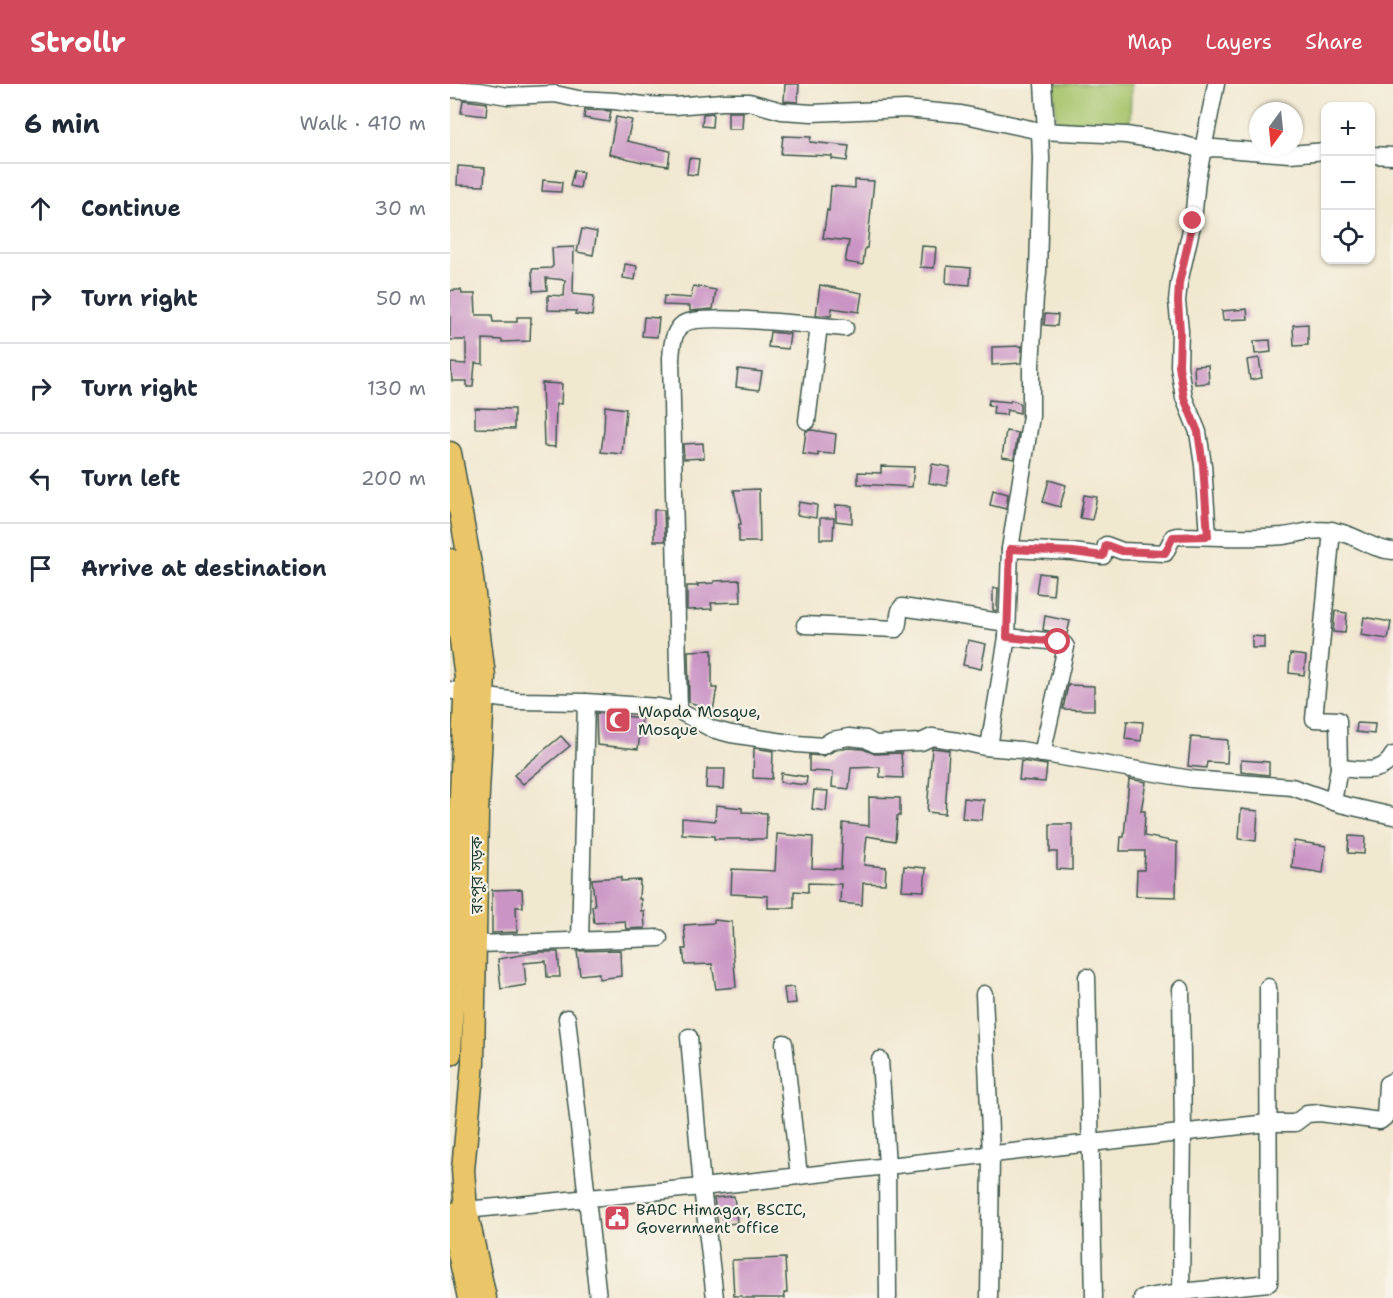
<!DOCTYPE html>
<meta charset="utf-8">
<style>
body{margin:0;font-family:"Shantell Sans","Noto Sans Bengali",sans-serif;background:#f2f2f3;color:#1f2937}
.controls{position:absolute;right:18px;top:18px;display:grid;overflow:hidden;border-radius:12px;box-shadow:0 2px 4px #0004}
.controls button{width:54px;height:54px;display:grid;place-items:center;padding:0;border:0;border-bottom:2px solid #e0e1e3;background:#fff;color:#1f2937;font:30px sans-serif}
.compass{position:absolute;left:799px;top:18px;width:54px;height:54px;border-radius:50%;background:#fff;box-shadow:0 2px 4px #0004;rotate:195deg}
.stop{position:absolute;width:18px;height:18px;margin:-14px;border:4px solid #d1495b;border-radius:50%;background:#fff}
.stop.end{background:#d1495b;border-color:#fff;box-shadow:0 2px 6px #0008}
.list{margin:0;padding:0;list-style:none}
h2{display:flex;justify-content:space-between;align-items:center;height:78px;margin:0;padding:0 24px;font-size:26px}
h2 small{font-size:20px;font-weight:400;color:#747a83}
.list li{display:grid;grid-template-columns:39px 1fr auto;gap:18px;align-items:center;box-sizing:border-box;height:90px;padding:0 24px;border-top:2px solid #e0e1e3}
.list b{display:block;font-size:22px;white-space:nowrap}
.list em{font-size:20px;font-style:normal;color:#747a83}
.icon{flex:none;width:33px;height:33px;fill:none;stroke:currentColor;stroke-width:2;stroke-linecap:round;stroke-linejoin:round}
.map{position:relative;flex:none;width:943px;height:1214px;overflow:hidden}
header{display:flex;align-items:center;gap:36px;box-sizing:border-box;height:84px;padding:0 30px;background:#d1495b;color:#fff}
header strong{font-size:28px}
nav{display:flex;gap:33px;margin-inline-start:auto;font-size:21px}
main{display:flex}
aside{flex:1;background:#fff}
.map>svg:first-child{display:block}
.green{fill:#a7c56d;stroke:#638150;stroke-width:1.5}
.building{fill:#ca95c5}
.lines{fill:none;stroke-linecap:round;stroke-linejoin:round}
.minor-casing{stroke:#3e574b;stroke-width:19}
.highway-casing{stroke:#3e574b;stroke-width:25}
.minor{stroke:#fff;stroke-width:16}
.highway{stroke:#eac669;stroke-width:22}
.route{stroke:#d1495b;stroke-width:8}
.labels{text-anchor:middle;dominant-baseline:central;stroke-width:4.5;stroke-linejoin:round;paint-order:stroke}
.poi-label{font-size:16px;fill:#1f3d34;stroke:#f7f3e8;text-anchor:start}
.street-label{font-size:16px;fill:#1f3d34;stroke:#f7f3e8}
</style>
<header>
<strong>Strollr</strong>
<nav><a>Map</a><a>Layers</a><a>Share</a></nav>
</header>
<main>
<aside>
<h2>6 min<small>Walk · 410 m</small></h2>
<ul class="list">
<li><svg class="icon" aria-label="ahead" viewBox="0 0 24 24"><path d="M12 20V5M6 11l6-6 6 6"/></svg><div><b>Continue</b></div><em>30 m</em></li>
<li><svg class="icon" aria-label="right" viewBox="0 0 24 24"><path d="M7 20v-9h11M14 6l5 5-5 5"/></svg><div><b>Turn right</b></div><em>50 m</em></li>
<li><svg class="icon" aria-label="right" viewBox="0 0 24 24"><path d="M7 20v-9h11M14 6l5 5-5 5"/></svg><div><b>Turn right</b></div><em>130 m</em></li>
<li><svg class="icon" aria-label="left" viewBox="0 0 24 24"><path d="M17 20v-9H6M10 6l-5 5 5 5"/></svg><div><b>Turn left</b></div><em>200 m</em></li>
<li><svg class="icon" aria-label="arrive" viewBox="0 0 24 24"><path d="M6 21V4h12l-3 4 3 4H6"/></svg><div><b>Arrive at destination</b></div></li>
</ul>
</aside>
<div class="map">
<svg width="943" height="1214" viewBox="0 0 943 1214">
<rect width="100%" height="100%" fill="#f7f3e8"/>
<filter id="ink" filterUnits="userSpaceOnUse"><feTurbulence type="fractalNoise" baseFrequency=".0167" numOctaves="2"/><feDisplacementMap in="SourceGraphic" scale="12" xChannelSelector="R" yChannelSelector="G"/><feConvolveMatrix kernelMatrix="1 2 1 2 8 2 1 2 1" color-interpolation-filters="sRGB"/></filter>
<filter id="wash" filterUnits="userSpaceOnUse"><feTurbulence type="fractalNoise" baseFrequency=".008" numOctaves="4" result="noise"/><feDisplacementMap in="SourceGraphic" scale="24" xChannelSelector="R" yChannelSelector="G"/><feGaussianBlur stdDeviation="1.35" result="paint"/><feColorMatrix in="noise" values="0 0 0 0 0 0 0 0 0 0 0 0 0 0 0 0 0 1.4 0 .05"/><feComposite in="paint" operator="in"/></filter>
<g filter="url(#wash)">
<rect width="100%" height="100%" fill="#f1e8d0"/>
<!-- green -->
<path class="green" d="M604 0H681L680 39H606Z"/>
<g id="blocks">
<!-- building -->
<g class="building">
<path d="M335 0H349L348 18 334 17Z"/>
<path d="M13 16 37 19 36 32 11 29Z"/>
<path d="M135 26 161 27 159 38 134 34Z"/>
<path d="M278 28H293L292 45H278Z"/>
<path d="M263 29 262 43 252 42 253 30Z"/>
<path d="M166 33 182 36 177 57 220 67 218 82 192 78 159 70Z"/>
<path d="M333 52 361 53 360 58 399 62 397 77 382 75V72L331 70Z"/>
<path d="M239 74 249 75 247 91 237 90Z"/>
<path d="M8 82 35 84 34 102 7 101Z"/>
<path d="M124 86 133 88 130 104 120 102Z"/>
<path d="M93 96 112 98 111 108 92 107Z"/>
<path d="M405 96 424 97 417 164H415L413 181 395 178 399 157 373 154 377 126 379 127 381 102 405 104Z"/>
<path d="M132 145 147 148 143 171 127 168Z"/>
<path d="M472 162 486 163 484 184 470 183Z"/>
<path d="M124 163 123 210 144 212 142 232 125 230 126 227 98 226V211L114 212 115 196 96 194 97 206 83 207 82 185 101 184 103 182 102 164Z"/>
<path d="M175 180 187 182 185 196 173 194Z"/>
<path d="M497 182 521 184 520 201 496 199Z"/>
<path d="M370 201 412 209 409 228 382 224 381 232 366 231Z"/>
<path d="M243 202 266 206 263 225 240 227V222L213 221 214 212 241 214Z"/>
<path d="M3 206H11L12 210H25L26 231H42L43 238H67V233H81L80 257 52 258V256L33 255V280L25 279 23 303H17V297H2L1 279 16 280V256H0V207Z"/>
<path d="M797 225 798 235 773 236 772 227Z"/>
<path d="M595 230 608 231 607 242 594 241Z"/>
<path d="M194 233 209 234 207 253 192 252Z"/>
<path d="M858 240V261L844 262 843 241Z"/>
<path d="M320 248 340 250 338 265 318 263Z"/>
<path d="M820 256 821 268 805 270 804 257Z"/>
<path d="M572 262 571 279 542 281V263Z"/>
<path d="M809 274 812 294 800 296 797 276Z"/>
<path d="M758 281 759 299 745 300 744 282Z"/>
<path d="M288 285 312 288 309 306 286 303Z"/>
<path d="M92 299 112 300 111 320H106L105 363 94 362Z"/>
<path d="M539 316 560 318 561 316 570 319V329L557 326 556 331 543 330 544 322 538 321Z"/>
<path d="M155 322 176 325 172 370 151 368 154 346Z"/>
<path d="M25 324 64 325V345L25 344Z"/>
<path d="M362 346 386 350 384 370 368 369V372L353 370 356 347Z"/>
<path d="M556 347 568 349 564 375 552 373Z"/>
<path d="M253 359 254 374 234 375 233 360Z"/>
<path d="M482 380 500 383 497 402 479 399Z"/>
<path d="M431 382 464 383 462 403 408 400V388L431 389Z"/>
<path d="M599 396 616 401 610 423 593 418Z"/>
<path d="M309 405 310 458H289V440H291L284 406Z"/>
<path d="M543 406 558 410 556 425 540 421Z"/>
<path d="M634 411 647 413 642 436 630 434Z"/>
<path d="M349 418 367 421 366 434 347 431Z"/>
<path d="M386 421 402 422V439L386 437Z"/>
<path d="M204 426H214L215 457H204Z"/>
<path d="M370 434H384L383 455H370Z"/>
<path d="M589 489 605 491 603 511 586 509Z"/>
<path d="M290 496 291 518 261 519 262 525 237 526V502H248L247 500 264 499V497Z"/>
<path d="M543 504H548L547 527 543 526Z"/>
<path d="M885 527 897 529 895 549 883 548Z"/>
<path d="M595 532 620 537 617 550 593 546Z"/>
<path d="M914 533 941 538 938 555 911 551Z"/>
<path d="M802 552 814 553V564H802Z"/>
<path d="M518 556 536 560 531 585 513 581Z"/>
<path d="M262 566V604H267L262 633 253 628 254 623 239 618 238 567Z"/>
<path d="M840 570 856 572 854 591 839 589Z"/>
<path d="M618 601 644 602V626L613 625Z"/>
<path d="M146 629 192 634 188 665 147 661Z"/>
<path d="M677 637 693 638 691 657 675 655Z"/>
<path d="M907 639 925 640 924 650 906 648Z"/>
<path d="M111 652 120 662 73 700 64 691Z"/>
<path d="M741 653 778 656 777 679 757 678 756 684 738 682Z"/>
<path d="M304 664 323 667 322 695 303 694Z"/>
<path d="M399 664 413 665 425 670 451 669 453 694 430 693V683L401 684 399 705 382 703 383 688 359 687V671L373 672 386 666Z"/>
<path d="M482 664 499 666 495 730 477 728Z"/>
<path d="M791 676 819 678V691L791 688Z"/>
<path d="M571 677 597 681 595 698 569 696Z"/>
<path d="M257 685H275L274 705 256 704Z"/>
<path d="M331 689 357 693 356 701 330 698Z"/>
<path d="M679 695 696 698 691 727H695L694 752 727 758 726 813 686 812 687 786H694L695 767H670L671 753H674Z"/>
<path d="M364 706 378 707 376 727 362 725Z"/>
<path d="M419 713 450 714V732H447L445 757 417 752 414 781 436 783 435 800 413 799 412 821 390 819 391 800 358 799V808L344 807V824H318V812L281 810 282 785 325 787 327 750 363 753 362 784 391 785 393 739 419 742Z"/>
<path d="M514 714 534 716 532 736 512 734Z"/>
<path d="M266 721 292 724V728L317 729 316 755H264V752L232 750V734L265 737Z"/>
<path d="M791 725 808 727 806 757 789 755Z"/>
<path d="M600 740H622V786L607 785V768H600Z"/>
<path d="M899 752 915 753 914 770 898 769Z"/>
<path d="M844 757 876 762 873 789 842 784Z"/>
<path d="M454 782 476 784 474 807 452 806Z"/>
<path d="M171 793V797L190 796 189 815H191V827H194L195 844 176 845 175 837 144 839 142 822H145L142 795Z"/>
<path d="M72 805 73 823H66L67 848 42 849V806Z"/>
<path d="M264 836 282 838 283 866 286 903 266 905 262 880 235 881 233 865H236L234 841 264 839Z"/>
<path d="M170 866 171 892 149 895V889L130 891 127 867Z"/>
<path d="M108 868 110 893H97L96 877 74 879 76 901 51 905 48 875 89 868Z"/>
<path d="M344 903 346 919 336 920 334 904Z"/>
<path d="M284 1112 287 1139 268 1141 264 1114Z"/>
<path d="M335 1174 337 1209H334L335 1214H293L292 1212H284L282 1176Z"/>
</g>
</g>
</g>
<g filter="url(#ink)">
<use href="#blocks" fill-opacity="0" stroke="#3e574b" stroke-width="1.5"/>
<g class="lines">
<!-- minor casing -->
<g class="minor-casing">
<g id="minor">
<path d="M593 0 596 46"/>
<path d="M0 5 29 7 57 12 105 10 128 15 165 17 193 21 225 22 272 18H299L332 27 362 29 455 25 511 30 590 47 676 51 731 60 753 66 764 64 840 70 876 67"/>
<path d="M920 71 943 72"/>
<path d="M357 337 369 242"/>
<path d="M882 446 864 635 888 636 889 684 883 718"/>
<path d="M758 452 753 381 748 348 734 314 729 282 730 247 727 217 729 199 743 137 747 95 766 0"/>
<path d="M560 465 581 332V282L585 213 588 188 591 75 590 47"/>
<path d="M355 541 446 545C450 539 447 528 452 523L557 539"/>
<path d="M557 553 608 558 614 560 616 563 592 670"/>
<path d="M0 606 15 610 68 617 136 618 209 623 229 627 262 645 281 650 347 660 373 662 382 656 399 653 416 655 425 660 471 658 482 653 508 657 535 663 571 666 741 695 842 703 890 720 943 732"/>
<path d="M229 627 221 274C222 262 223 247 233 240 251 228 368 242 395 244"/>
<path d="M539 663 557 553 560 465 623 468 653 472 656 461 672 467 715 469 723 453 727 452C762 452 798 455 833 452 851 450 863 444 883 447 905 449 921 466 943 467"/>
<path d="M889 684C910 685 932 692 943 671"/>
<path d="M130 857 136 618"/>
<path d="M26 860 209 854"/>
<path d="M637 893 644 1214"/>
<path d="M731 905 733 1048 731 1208"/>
<path d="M534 910 541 1071 539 1214"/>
<path d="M117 934 148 1214"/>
<path d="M239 953 252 1103 265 1214"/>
<path d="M334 959 349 1092"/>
<path d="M430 976 437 1081 438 1214"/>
<path d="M16 1126 252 1103 818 1039H845L857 1030 870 1029 930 1037 935 1033 937 1000 943 997"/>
<path d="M692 1214 731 1208 819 1199 818 903"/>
</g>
</g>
<!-- highway casing -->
<g class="highway-casing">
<g id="highway">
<path d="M0 369 21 486 34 592 27 728 23 979 13 1086 16 1126 35 1214"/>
<path d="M0 476 16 593 0 970"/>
<path d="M0 1129 19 1214"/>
</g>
</g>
<!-- minor -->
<use href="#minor" class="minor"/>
<!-- highway -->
<use href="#highway" class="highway"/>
</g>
</g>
<g class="lines" filter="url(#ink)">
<!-- route -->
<path class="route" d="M608 558 557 553 560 465 623 468 653 472 656 461 672 467 715 469 723 453 758 452 753 381 748 348 734 314 729 282 730 247 728 218 729 199 743 137"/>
</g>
<!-- icons -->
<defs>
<g id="mosque-square" transform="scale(1.35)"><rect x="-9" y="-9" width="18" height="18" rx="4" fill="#d1495b" stroke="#f7f3e8"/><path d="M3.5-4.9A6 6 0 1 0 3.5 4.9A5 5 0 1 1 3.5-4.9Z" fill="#fff"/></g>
<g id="civic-square" transform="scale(1.35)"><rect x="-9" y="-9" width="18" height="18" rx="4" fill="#d1495b" stroke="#f7f3e8"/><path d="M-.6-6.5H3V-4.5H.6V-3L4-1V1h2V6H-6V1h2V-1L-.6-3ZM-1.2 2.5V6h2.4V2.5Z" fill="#fff"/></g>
</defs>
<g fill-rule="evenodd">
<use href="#mosque-square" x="168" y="636"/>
<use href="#civic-square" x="167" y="1134"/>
</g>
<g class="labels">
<!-- poi labels -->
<g class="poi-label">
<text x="188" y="627">Wapda Mosque,<tspan x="188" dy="18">Mosque</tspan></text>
<text x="186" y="1125">BADC Himagar, BSCIC,<tspan x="186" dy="18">Government office</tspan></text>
</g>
<!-- street labels -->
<g class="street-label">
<text transform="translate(26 791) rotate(-90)">রংপুর সড়ক</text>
</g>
</g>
</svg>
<div class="controls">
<button>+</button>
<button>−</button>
<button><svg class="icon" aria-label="locate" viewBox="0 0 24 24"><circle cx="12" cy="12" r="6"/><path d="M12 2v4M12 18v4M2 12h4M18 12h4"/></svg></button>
</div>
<svg class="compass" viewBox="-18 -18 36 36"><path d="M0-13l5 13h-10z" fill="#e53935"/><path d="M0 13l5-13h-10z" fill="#747a83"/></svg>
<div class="stop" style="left:608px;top:558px"></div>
<div class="stop end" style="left:743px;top:137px"></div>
</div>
</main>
